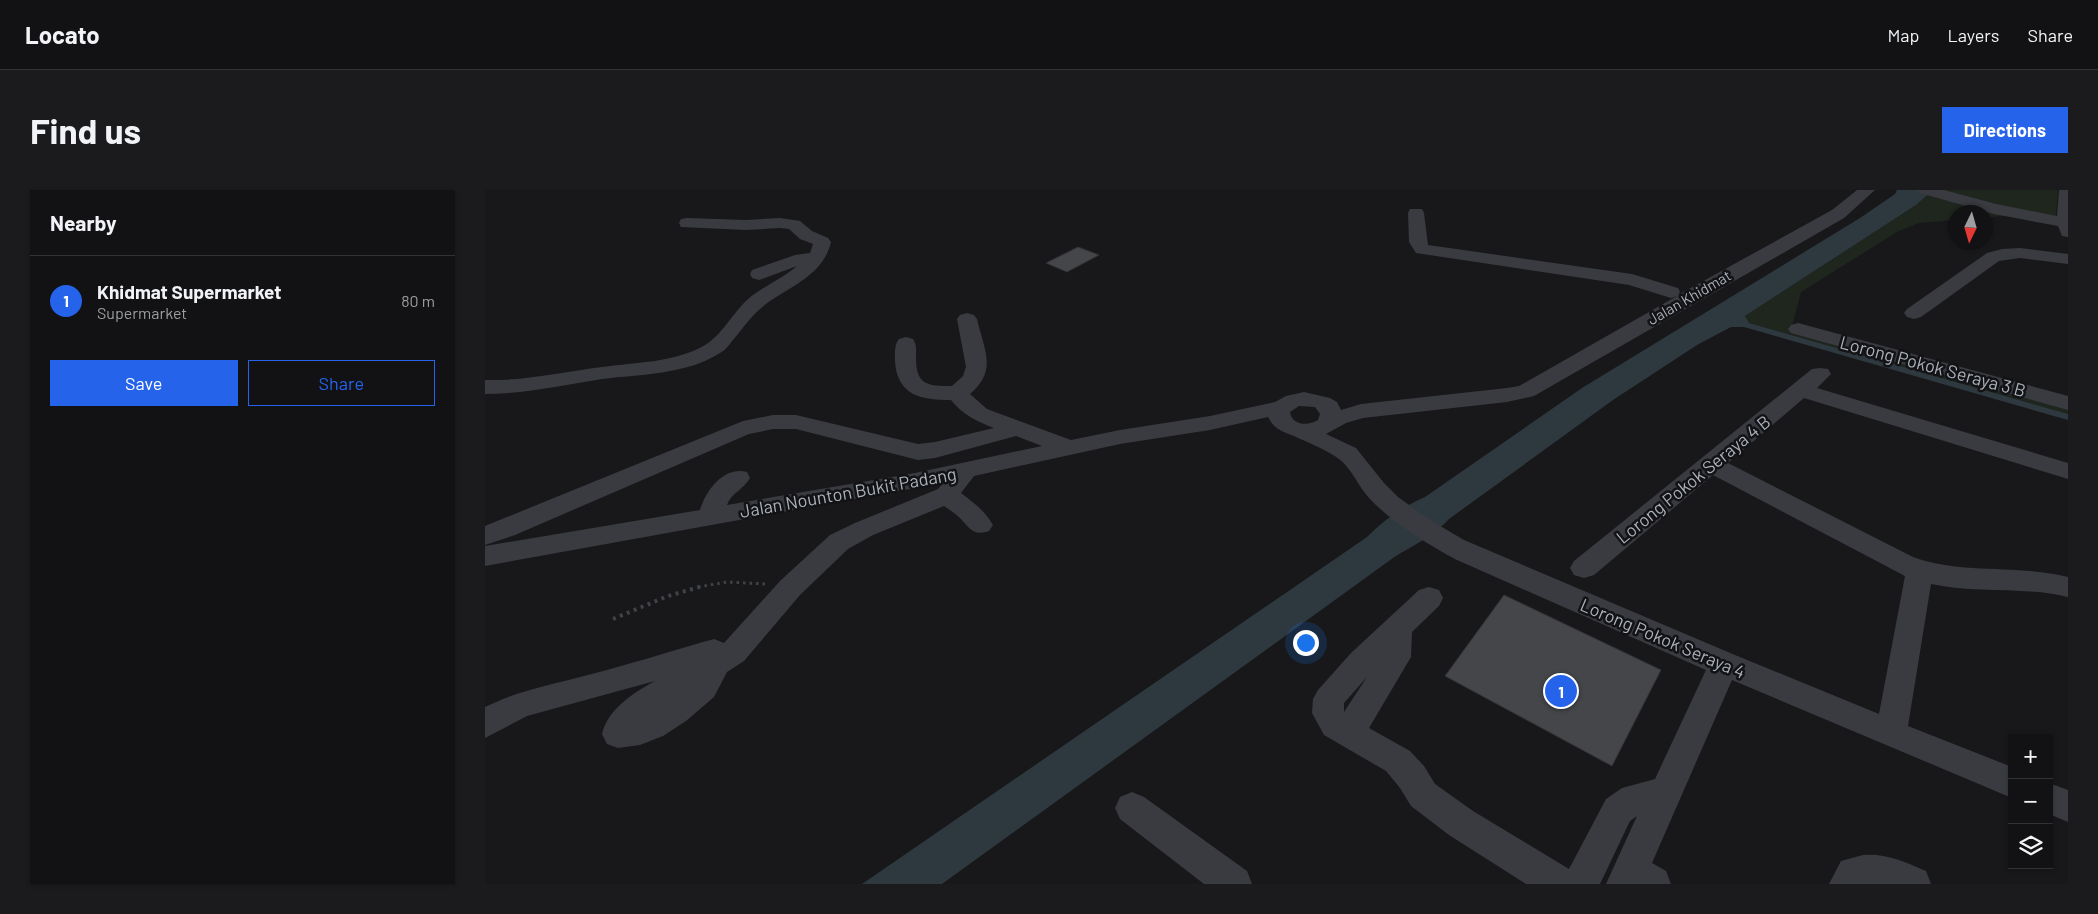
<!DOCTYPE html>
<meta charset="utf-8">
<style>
body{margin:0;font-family:Barlow,sans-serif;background:#1b1b1d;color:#f1f3f6}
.controls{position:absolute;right:15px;bottom:15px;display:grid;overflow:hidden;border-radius:0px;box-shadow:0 1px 4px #0004}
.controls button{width:45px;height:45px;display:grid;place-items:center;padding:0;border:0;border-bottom:1px solid #313234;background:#121214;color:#f1f3f6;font:25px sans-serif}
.compass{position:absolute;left:1463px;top:15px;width:45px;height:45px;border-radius:50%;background:#121214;box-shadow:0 1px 4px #0004;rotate:185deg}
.you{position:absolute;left:820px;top:452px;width:18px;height:18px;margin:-12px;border:4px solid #fff;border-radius:50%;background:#1a73e8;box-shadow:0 0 0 8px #1a73e833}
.badge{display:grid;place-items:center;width:32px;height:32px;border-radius:50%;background:#2563eb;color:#fff;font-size:16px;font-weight:700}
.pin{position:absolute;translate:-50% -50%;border:2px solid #fff;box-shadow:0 1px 5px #0006}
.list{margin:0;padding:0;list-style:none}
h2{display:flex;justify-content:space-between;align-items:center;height:65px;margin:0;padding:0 20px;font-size:21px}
h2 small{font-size:16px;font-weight:400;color:#9c9ea0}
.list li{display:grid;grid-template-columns:32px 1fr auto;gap:15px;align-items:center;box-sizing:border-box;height:90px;padding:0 20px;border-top:1px solid #313234}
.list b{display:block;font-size:19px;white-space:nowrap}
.list p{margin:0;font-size:16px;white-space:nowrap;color:#9c9ea0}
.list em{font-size:16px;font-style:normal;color:#9c9ea0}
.actions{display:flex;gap:10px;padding:15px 20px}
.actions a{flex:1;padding:11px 0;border:1px solid #2563eb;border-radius:0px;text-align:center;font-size:18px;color:#2563eb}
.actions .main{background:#2563eb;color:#fff}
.icon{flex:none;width:28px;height:28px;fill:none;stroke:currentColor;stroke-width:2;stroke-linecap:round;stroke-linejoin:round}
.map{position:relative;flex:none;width:1583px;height:694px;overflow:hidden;border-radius:0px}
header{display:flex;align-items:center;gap:30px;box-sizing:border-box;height:70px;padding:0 25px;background:#121214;border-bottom:1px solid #313234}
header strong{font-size:24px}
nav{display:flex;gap:28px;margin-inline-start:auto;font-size:18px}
.intro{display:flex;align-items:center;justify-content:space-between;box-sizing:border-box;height:120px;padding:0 30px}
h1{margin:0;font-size:35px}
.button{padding:12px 22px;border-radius:0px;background:#2563eb;color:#fff;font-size:18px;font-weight:700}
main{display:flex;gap:30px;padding:0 30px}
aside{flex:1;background:#121214;border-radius:0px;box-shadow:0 1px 4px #0004}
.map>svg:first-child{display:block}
.green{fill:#1e261e}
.water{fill:#2e393f}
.building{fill:#44464a;stroke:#323336}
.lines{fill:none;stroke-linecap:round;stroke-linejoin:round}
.path-far1{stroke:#3f4247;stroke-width:3;stroke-dasharray:2.5 4;stroke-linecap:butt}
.path{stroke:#3f4247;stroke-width:4;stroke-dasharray:3 4.5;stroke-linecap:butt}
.minor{fill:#393b40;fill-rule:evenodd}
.labels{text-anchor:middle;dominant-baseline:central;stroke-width:5;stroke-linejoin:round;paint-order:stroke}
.far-street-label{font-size:15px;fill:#aab1ba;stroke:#131316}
.street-label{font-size:18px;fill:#aab1ba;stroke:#131316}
</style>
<header>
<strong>Locato</strong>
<nav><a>Map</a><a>Layers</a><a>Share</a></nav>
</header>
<div class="intro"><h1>Find us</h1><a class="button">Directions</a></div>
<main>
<aside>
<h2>Nearby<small></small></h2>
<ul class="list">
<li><span class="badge">1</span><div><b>Khidmat Supermarket</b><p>Supermarket</p></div><em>80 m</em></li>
</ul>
<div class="actions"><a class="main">Save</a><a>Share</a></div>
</aside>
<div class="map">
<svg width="1583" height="694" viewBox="0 0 1583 694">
<rect width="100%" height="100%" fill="#18181a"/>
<!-- green -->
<g class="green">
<path d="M1453 0H1573L1571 26H1556Z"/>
<path d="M1443 4 1520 25 1501 28 1500 22H1470V30L1434 33 1412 42 1316 102 1306 140 1583 217V224L1264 133 1260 126 1431 15Z"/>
</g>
<!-- water -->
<path class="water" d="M1412 0H1448L1431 15 1260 126 1264 133 1583 224V230L1259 137H1246L1212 155 1128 210 964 329C948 347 928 355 908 368L457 694H377L882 347C900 329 917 317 940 307L1097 198 1375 28 1410 4Z"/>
<!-- building -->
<g class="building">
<path d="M593 57 614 65 582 82 561 73Z"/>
<path d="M1019 405 1176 480 1127 576 960 486Z"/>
</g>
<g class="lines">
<!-- path-far1 -->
<path class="path-far1" d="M213 397 242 392 282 394"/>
<!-- path -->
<path class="path" d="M128 429 183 406 218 396"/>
<!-- minor -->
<g class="minor">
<path d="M1372 0H1390L1359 28 1049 206 1022 212 878 228 861 233 841 244 871 258 899 293 913 307 945 330 979 350 1250 465 1394 524 1420 386 1228 285 1109 385 1099 388 1089 385 1085 378 1089 371 1327 179 1335 178 1343 179 1346 184 1332 198 1583 273V289L1319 208 1243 273 1428 367C1477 385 1532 374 1583 387V407C1538 396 1491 404 1446 394L1423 536 1527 577V608L1247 490 1167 673 1181 681 1186 694H1121L1152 626 1145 631 1115 694H1041L964 645 926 616 915 598 901 581 839 545 827 523 828 509 833 500 866 463 934 400 944 397 954 400 958 408 954 416 927 442 926 467 884 538 925 561 939 576 950 594 988 621 1084 679 1121 609 1137 598 1170 589 1221 480 972 370C940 353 909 334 884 308 873 296 867 279 854 269 844 261 822 252 809 246 797 241 790 240 783 227L725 240 635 254 489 286 476 303C489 313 500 321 508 335L504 341C489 346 486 340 476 329 471 324 465 320 459 316L388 345 363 359 315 405 259 471 242 482 229 507 201 531 178 546 155 555 133 558 122 554 117 544C123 519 148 503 170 491L42 526 0 548V517C32 501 65 495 99 486 143 475 186 461 229 449L239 453 295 391 345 345 370 333 453 299 458 293 0 376V356L215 320C221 300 239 276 262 282L265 288C259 299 246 303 242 315L430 283 557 256 531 246 450 268 433 270 311 239H288L264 244 30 345 0 355V336L258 231 288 225H311L433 254 450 252 509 238C491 231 478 225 466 210 437 210 412 206 410 171 410 164 409 155 414 149L421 147 428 149C432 155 431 160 431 168 431 195 442 196 467 196L478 186 481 177 472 129 475 125 482 123 489 125 492 129C499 160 513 180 485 204L502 219 586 250 635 240 725 226 790 212 801 206 819 202 845 208 852 212 856 220 876 214 1022 198 1034 196 1192 106 1186 108 1144 95 931 63 924 52 923 23 925 19H937L939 23 943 55 1147 84 1193 98 1195 102 1193 105 1347 20ZM814 216 830 217 835 224 833 230C824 236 807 236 805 222ZM882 487 859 522V513Z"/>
<path d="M1433 0H1459L1511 14 1572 26 1574 0H1583V47L1577 46 1573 36 1509 24 1435 3Z"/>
<path d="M202 28 261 30 295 28 309 30 315 31 327 41 343 48 346 52C339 83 309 95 285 111 272 120 262 132 253 144 247 150 243 159 235 163 200 185 156 184 117 189 78 195 40 204 0 204V190C40 191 78 182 117 177 152 172 189 173 220 155 236 146 248 123 262 110 277 97 297 89 312 76L274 90 267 88 265 84 267 80 310 65 325 63 328 54 315 49 304 39 295 38 261 40 196 37 194 33 196 29Z"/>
<path d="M1535 58 1583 64V74L1535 68 1514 71 1436 127 1429 129 1422 127 1419 123 1422 119 1502 63 1517 59Z"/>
<path d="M1313 133 1583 206V220L1306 143 1303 139 1306 135Z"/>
<path d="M1564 593 1583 600V632L1564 624Z"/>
<path d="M647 602 659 607 762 681 767 694H719L635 629 630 618 635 607Z"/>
<path d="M1378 665C1401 663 1420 672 1441 681L1446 694H1344L1356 671Z"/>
</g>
</g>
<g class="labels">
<!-- far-street labels -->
<g class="far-street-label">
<text transform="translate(1204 107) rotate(-30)">Jalan Khidmat</text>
</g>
<!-- street labels -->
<g class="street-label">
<text transform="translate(1448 176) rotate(15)">Lorong Pokok Seraya 3 B</text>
<text transform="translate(1208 289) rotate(-39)">Lorong Pokok Seraya 4 B</text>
<text transform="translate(363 302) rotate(-10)">Jalan Nounton Bukit Padang</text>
<text transform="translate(1178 448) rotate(23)">Lorong Pokok Seraya 4</text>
</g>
</g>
</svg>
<div class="controls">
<button>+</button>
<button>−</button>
<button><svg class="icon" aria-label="layers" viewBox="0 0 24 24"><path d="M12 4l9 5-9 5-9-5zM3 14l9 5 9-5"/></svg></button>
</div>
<svg class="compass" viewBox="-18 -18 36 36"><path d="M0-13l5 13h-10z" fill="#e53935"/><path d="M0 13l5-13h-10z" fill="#9c9ea0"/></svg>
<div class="you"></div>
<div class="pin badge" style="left:1076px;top:501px">1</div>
</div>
</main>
